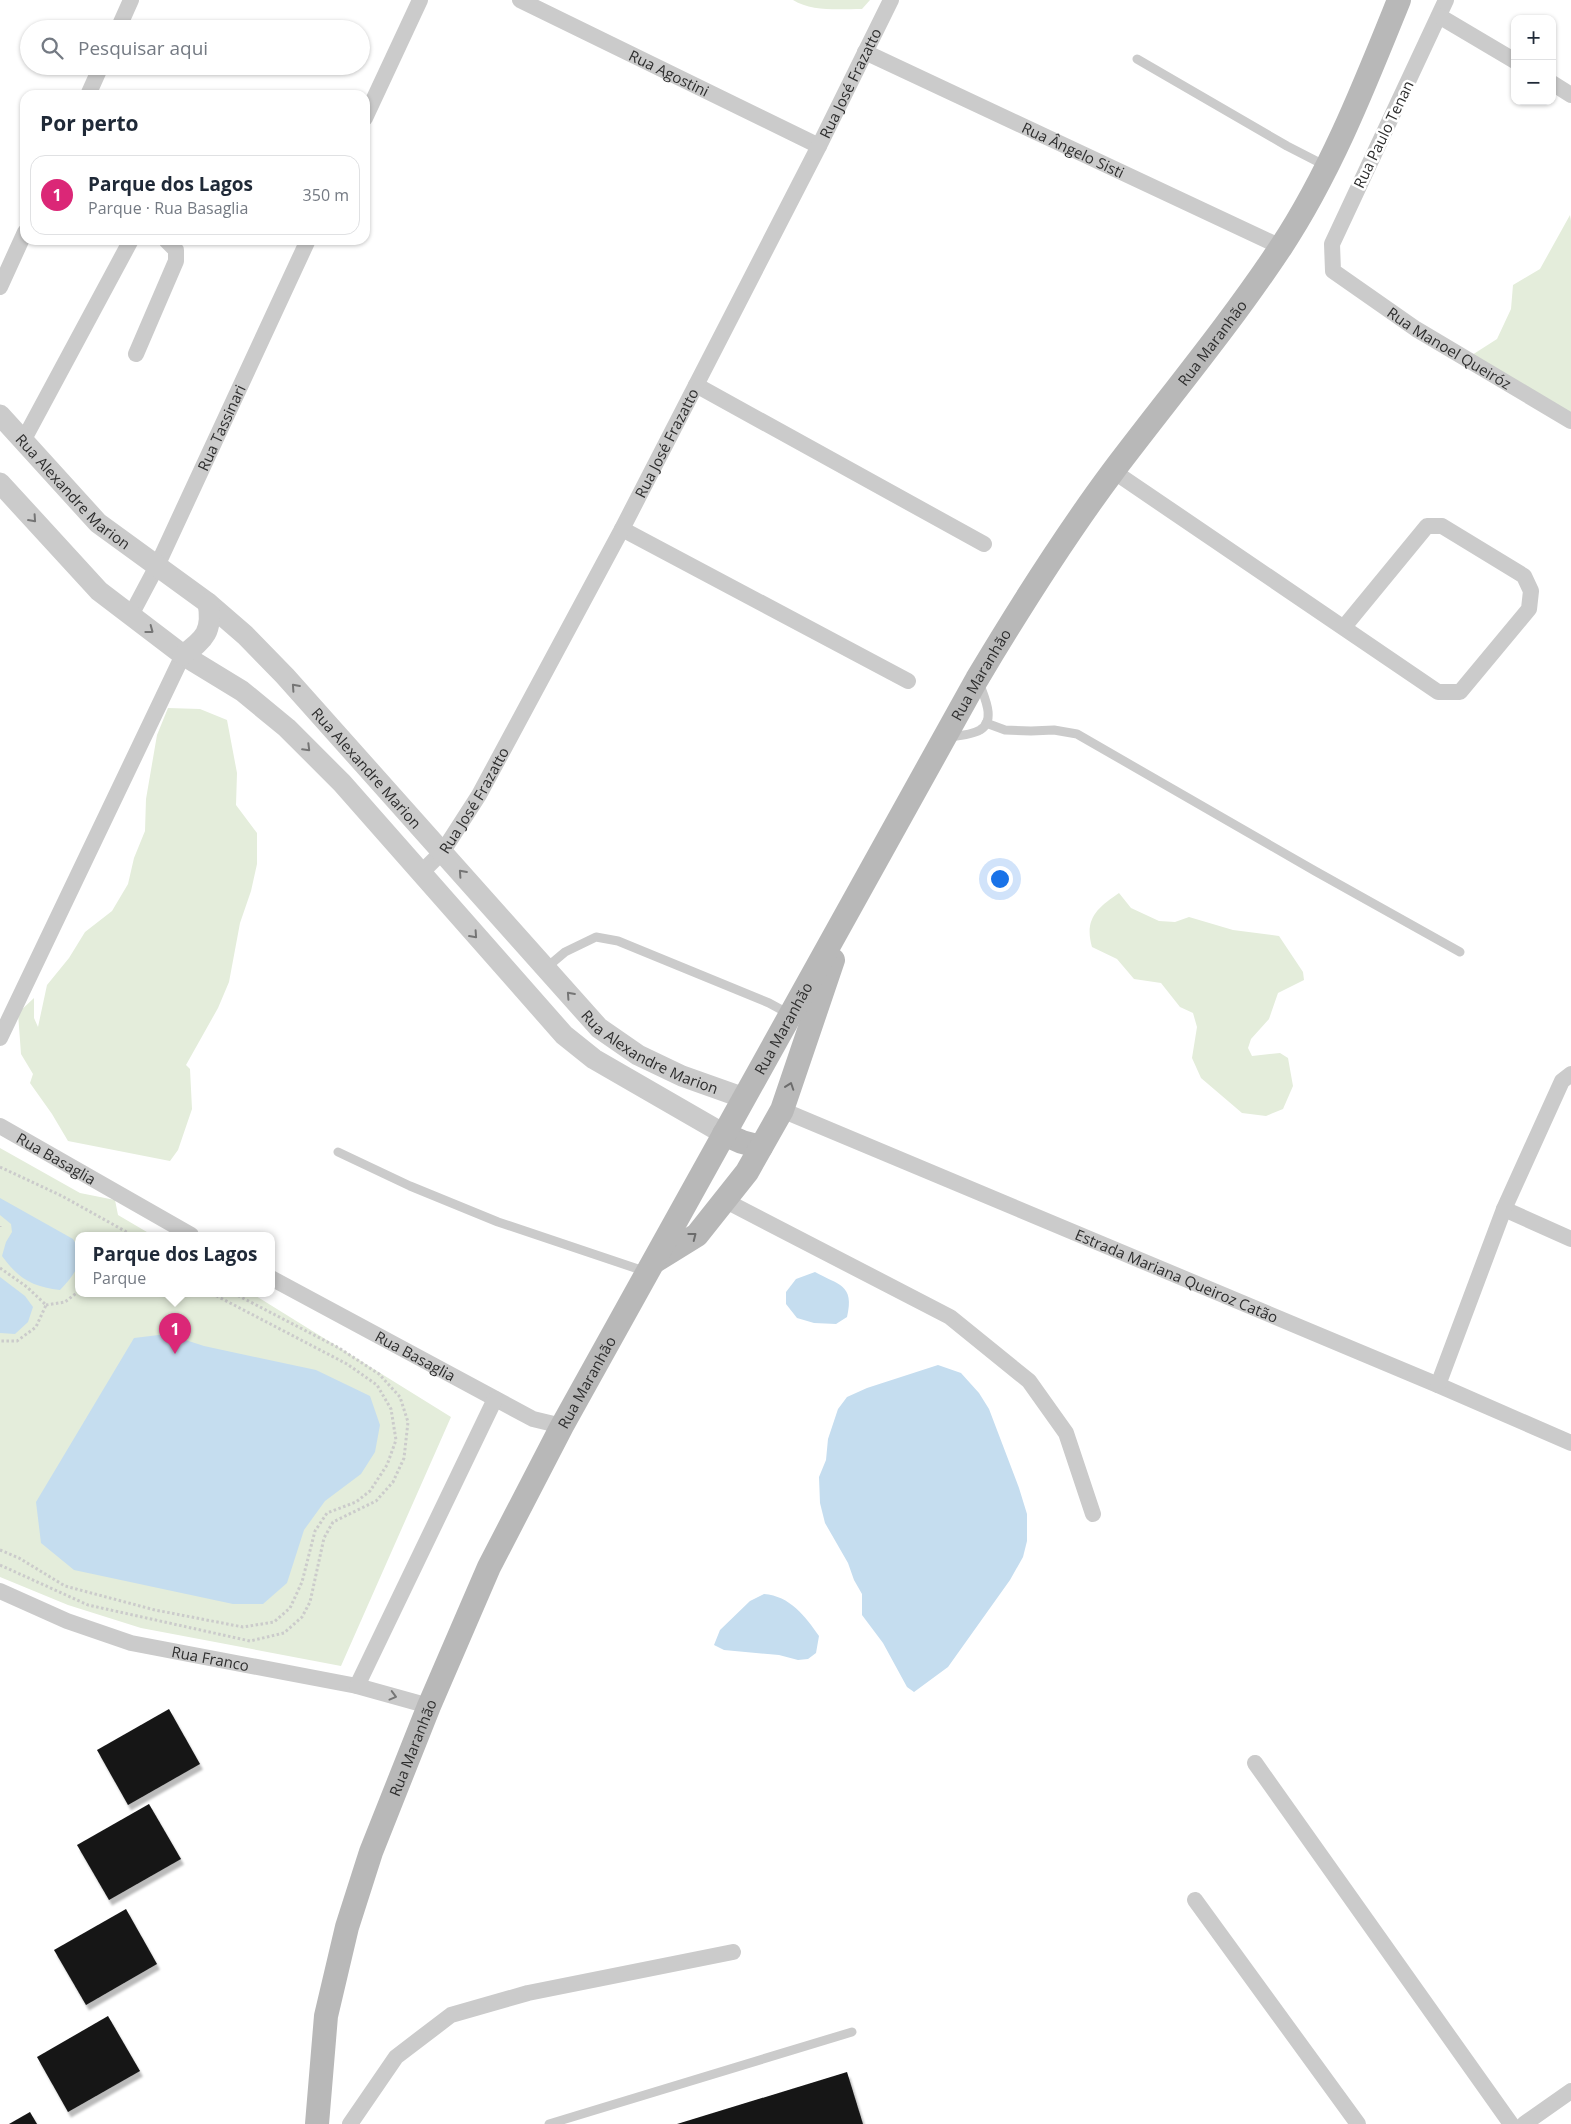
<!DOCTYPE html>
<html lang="pt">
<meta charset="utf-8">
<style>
body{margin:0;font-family:"Open Sans",sans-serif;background:#f2f2f3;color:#1f2937}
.controls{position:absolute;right:15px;top:15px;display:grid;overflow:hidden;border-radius:10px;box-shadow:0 1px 4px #0004}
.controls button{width:45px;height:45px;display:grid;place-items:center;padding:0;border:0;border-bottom:1px solid #e0e1e3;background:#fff;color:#1f2937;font:25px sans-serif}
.you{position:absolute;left:999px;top:878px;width:18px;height:18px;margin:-12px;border:4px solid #fff;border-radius:50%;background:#1a73e8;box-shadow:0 0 0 8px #1a73e833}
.badge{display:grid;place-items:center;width:32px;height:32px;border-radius:50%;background:#db2777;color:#fff;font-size:16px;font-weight:700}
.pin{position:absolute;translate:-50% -41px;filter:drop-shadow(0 1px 2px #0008)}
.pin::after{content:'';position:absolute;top:26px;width:18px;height:15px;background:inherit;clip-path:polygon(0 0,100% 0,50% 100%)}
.popup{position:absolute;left:75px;top:1232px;width:200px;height:65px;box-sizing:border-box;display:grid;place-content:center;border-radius:10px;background:#fff;filter:drop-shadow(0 1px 4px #0005);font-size:16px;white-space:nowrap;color:#747a83}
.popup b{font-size:19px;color:#1f2937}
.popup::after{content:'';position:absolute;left:50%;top:100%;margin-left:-10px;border:10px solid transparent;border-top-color:#fff}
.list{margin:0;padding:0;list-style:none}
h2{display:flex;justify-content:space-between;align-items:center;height:65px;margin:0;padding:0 20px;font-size:21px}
h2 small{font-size:16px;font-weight:400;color:#747a83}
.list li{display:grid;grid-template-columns:32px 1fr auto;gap:15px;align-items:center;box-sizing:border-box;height:80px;margin:0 10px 10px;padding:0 10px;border:1px solid #e0e1e3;border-radius:15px}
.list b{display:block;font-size:19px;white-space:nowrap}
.list p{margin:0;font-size:16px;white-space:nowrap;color:#747a83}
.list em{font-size:16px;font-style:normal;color:#747a83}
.icon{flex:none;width:28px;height:28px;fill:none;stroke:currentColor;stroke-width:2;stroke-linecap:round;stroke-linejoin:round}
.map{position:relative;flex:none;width:1571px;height:2124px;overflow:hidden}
.search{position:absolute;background:#fff;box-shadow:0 1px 4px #0004;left:20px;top:20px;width:350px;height:55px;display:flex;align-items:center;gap:12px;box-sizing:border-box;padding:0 18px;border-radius:28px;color:#747a83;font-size:19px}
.panel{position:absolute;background:#fff;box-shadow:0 1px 4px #0004;left:20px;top:90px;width:350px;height:155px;border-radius:15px}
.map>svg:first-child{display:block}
.green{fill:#e4eddb}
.water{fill:#c5ddef}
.building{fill:#151515;filter:url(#shadow)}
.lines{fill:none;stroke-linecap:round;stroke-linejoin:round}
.path{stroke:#cbcbcb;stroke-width:3;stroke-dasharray:2.5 2.5;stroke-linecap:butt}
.service{stroke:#cbcbcb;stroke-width:9}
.minor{stroke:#cbcbcb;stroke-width:16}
.tertiary{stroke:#cbcbcb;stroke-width:21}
.secondary{stroke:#b8b8b8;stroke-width:24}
.oneway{stroke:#757575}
.oneway2{stroke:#6c6c6c}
.labels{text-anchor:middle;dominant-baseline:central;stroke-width:5;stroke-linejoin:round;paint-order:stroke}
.street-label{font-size:15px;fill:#2e2e2e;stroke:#fff}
</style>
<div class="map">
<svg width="1571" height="2124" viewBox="0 0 1571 2124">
<defs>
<filter id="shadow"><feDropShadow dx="3" dy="5.5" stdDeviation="1" flood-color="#0004"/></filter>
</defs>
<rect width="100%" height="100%" fill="#fff"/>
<!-- green -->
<g class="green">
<path d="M793 0H870L862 9C840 9 812 12 793 0Z"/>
<path d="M1570 215 1571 221V428L1472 355 1497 339 1511 309 1513 285 1540 269Z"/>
<path d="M168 708 200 709 227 720 237 773 236 805 257 833V864L251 891 240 923 229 982 218 1008 186 1065 190 1069 192 1109 178 1150 170 1161 68 1141 52 1114 30 1083 33 1074 21 1054 18 1013 34 998V1018L38 1027 47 985 69 958 85 932 112 911 128 884 134 858 145 831 146 799 157 735Z"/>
<path d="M1119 893 1131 908 1159 921 1175 922 1189 917 1233 930 1279 936 1303 972 1304 980 1278 993 1269 1019 1251 1039 1248 1048 1252 1056 1280 1053 1288 1058 1293 1086 1283 1109 1266 1116 1242 1113 1201 1078 1192 1058 1197 1027 1193 1013 1180 1007 1161 983 1134 979 1117 959 1092 947C1084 919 1097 908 1119 893Z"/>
<path d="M0 1148 80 1193 115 1200 118 1215 152 1235H79V1293H251L451 1417 341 1666 141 1628 68 1605 0 1577Z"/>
</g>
<!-- water -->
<g class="water">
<path d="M0 1198 73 1239C87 1260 75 1274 60 1290 32 1287 18 1278 2 1256L6 1242 12 1232 11 1224 0 1215Z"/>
<path d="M815 1272C838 1285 855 1284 847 1317L836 1324 814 1323 797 1318 786 1304V1292L796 1279Z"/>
<path d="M0 1277 25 1296 33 1307 28 1322 15 1334 0 1333Z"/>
<path d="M167 1334 204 1346 316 1370 370 1396 380 1425 375 1452 361 1474 325 1501 304 1530 287 1583 263 1604H233L74 1570 41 1543 36 1502 134 1338Z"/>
<path d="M938 1365 961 1373 979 1393 989 1409 1019 1488 1027 1514V1541L1023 1557 1010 1580 948 1667 914 1692 907 1687 883 1643 862 1615V1594L854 1580 848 1563 825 1523 820 1503 819 1477 826 1460 828 1439 838 1409 847 1397 867 1388Z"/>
<path d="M764 1594C790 1596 805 1616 819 1636L816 1653 808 1659 798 1660 779 1655 724 1650 714 1645 720 1630 750 1601Z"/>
</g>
<!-- building -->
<g class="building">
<path d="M169 1709 200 1764 128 1805 97 1750Z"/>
<path d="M149 1804 181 1859 109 1900 77 1845Z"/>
<path d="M126 1909 157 1964 86 2005 54 1950Z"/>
<path d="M108 2016 140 2071 68 2112 37 2057Z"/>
<path d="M847 2072 863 2124H677Z"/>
<path d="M30 2112 37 2124H9Z"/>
</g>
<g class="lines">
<!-- path -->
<g class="path">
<path d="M0 1167 62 1196 132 1235"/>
<path d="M0 1226V1227"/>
<path d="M0 1268 27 1287 46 1305 36 1327 17 1341H0"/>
<path d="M46 1305 65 1302 79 1291"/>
<path d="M0 1550 19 1558 65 1586 155 1610 243 1627 274 1622 290 1608 302 1582 315 1531 327 1513 356 1502 370 1491 387 1465 396 1440 391 1409 377 1385 347 1364 211 1293"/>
<path d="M0 1565 88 1605 250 1641 284 1633 302 1617 310 1602 324 1538 333 1522 376 1501 393 1482 404 1458 408 1422 400 1397 379 1374 339 1348 233 1293"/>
</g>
<!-- service -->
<g class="service">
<path d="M1137 59 1287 146 1326 166"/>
<path d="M986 723 1005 730 1031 731 1054 730 1077 734 1315 871 1460 952"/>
<path d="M948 737C957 736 972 735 980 730 997 720 983 695 979 682"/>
<path d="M546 968 565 952 596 937 618 941 769 1003 791 1015"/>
<path d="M338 1152 410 1186 498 1222 647 1272"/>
<path d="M549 2124 852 2032"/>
</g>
<!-- minor -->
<g class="minor">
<path id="s1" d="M520 0 819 146"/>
<path id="s2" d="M1446 0 1332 244 1333 271 1416 329 1571 421"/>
<path d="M1439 16 1515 61"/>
<path d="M118 29 131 0"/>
<path id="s3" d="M865 52 1281 247"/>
<path d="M1552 83 1571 95"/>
<path d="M88 95 101 66"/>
<path d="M365 118 420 0"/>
<path d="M0 287 25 232"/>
<path d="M136 354 176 261V250L166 240"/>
<path d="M696 385 984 544"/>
<path d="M23 441 131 240"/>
<path d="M1113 471 1438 692H1460L1529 609 1531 591 1524 576 1442 526H1427L1344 627"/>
<path d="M622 529 908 681"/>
<path id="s4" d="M131 615 157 566 308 240"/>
<path id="s5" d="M420 874 443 851 479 795 622 529 819 146 891 0"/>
<path d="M0 1038 183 655"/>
<path id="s6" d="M782 1110 1438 1385 1571 1443"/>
<path id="s7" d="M0 1126 191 1235"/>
<path d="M724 1200 950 1317 1029 1381 1066 1433 1093 1514"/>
<path d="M1504 1209 1571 1239"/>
<path id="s8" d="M271 1278 533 1419 562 1426"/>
<path d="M1438 1385 1504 1209 1562 1081 1571 1074"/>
<path id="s9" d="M0 1591 67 1621 131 1643 357 1686 429 1706"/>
<path d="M357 1686 495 1399"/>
<path d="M1255 1763 1511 2124"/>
<path d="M1195 1900 1358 2124"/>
<path d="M350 2124 396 2057 451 2015 528 1993 733 1952"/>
<path d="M1524 2124 1571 2091"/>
</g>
<!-- tertiary -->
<g class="tertiary">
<path id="s10" d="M0 415 98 523 208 603 245 635 285 676 599 1028 638 1055 682 1076 744 1098"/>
<path d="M0 483 99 591 183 655 242 691 287 728 342 783 564 1035 594 1059 724 1134"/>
<path d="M183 655C205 639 213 631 208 603"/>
</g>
<!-- secondary -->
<g class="secondary">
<path d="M724 1134 742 1142 761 1147"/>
<path d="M655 1261 697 1235 747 1172 782 1110 833 960"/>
<path id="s11" d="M317 2124 326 2016 347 1927 371 1852 429 1706 489 1567 562 1426 977 679C1020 607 1064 537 1114 470 1170 396 1230 324 1281 247 1331 171 1365 84 1399 0"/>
</g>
</g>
<!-- one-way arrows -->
<defs><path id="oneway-chevron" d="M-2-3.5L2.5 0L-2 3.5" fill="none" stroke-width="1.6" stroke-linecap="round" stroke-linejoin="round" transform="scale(1.25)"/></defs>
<g class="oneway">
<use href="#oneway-chevron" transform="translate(33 519) rotate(48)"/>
<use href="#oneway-chevron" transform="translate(150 630) rotate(37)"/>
<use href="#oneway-chevron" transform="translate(295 687) rotate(-132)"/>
<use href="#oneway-chevron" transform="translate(307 748) rotate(45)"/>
<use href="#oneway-chevron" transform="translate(462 873) rotate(-132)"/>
<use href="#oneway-chevron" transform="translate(474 935) rotate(48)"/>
<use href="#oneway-chevron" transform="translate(570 995) rotate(-132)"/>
<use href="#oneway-chevron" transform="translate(393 1696) rotate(15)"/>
</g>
<g class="oneway2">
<use href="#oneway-chevron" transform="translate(790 1086) rotate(-71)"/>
<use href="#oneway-chevron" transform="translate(693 1236) rotate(-38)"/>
</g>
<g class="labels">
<!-- street labels -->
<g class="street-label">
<text stroke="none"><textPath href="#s1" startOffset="166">Rua Agostini</textPath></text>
<text stroke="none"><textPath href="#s5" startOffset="902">Rua José Frazatto</textPath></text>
<text transform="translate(1383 134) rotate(-64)">Rua Paulo Tenan</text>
<text stroke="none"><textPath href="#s3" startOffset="230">Rua Ângelo Sisti</textPath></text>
<text stroke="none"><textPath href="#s11" startOffset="2011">Rua Maranhão</textPath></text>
<text stroke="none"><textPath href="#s2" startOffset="436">Rua Manoel Queiróz</textPath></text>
<text stroke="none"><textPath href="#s4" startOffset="208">Rua Tassinari</textPath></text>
<text stroke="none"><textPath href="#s5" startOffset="498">Rua José Frazatto</textPath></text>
<text stroke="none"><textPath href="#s10" startOffset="106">Rua Alexandre Marion</textPath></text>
<text stroke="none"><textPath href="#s11" startOffset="1606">Rua Maranhão</textPath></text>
<text stroke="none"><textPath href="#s10" startOffset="511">Rua Alexandre Marion</textPath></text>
<text stroke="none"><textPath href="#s5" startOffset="92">Rua José Frazatto</textPath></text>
<text stroke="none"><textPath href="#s11" startOffset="1201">Rua Maranhão</textPath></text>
<text stroke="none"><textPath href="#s10" startOffset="916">Rua Alexandre Marion</textPath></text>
<text stroke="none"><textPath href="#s7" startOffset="65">Rua Basaglia</textPath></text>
<text stroke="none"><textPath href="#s6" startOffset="428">Estrada Mariana Queiroz Catão</textPath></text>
<text stroke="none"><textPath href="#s8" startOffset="164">Rua Basaglia</textPath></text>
<text stroke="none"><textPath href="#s11" startOffset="796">Rua Maranhão</textPath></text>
<text stroke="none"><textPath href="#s9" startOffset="222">Rua Franco</textPath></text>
<text stroke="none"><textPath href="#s11" startOffset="391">Rua Maranhão</textPath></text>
</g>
</g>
</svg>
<div class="controls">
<button>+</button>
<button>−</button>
</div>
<div class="you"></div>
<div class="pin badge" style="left:175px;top:1354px">1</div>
<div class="popup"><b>Parque dos Lagos</b>Parque</div>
<div class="search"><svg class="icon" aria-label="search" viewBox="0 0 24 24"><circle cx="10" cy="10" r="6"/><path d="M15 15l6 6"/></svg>Pesquisar aqui</div>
<section class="panel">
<h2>Por perto<small></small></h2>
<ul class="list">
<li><span class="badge">1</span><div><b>Parque dos Lagos</b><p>Parque · Rua Basaglia</p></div><em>350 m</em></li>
</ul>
</section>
</div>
